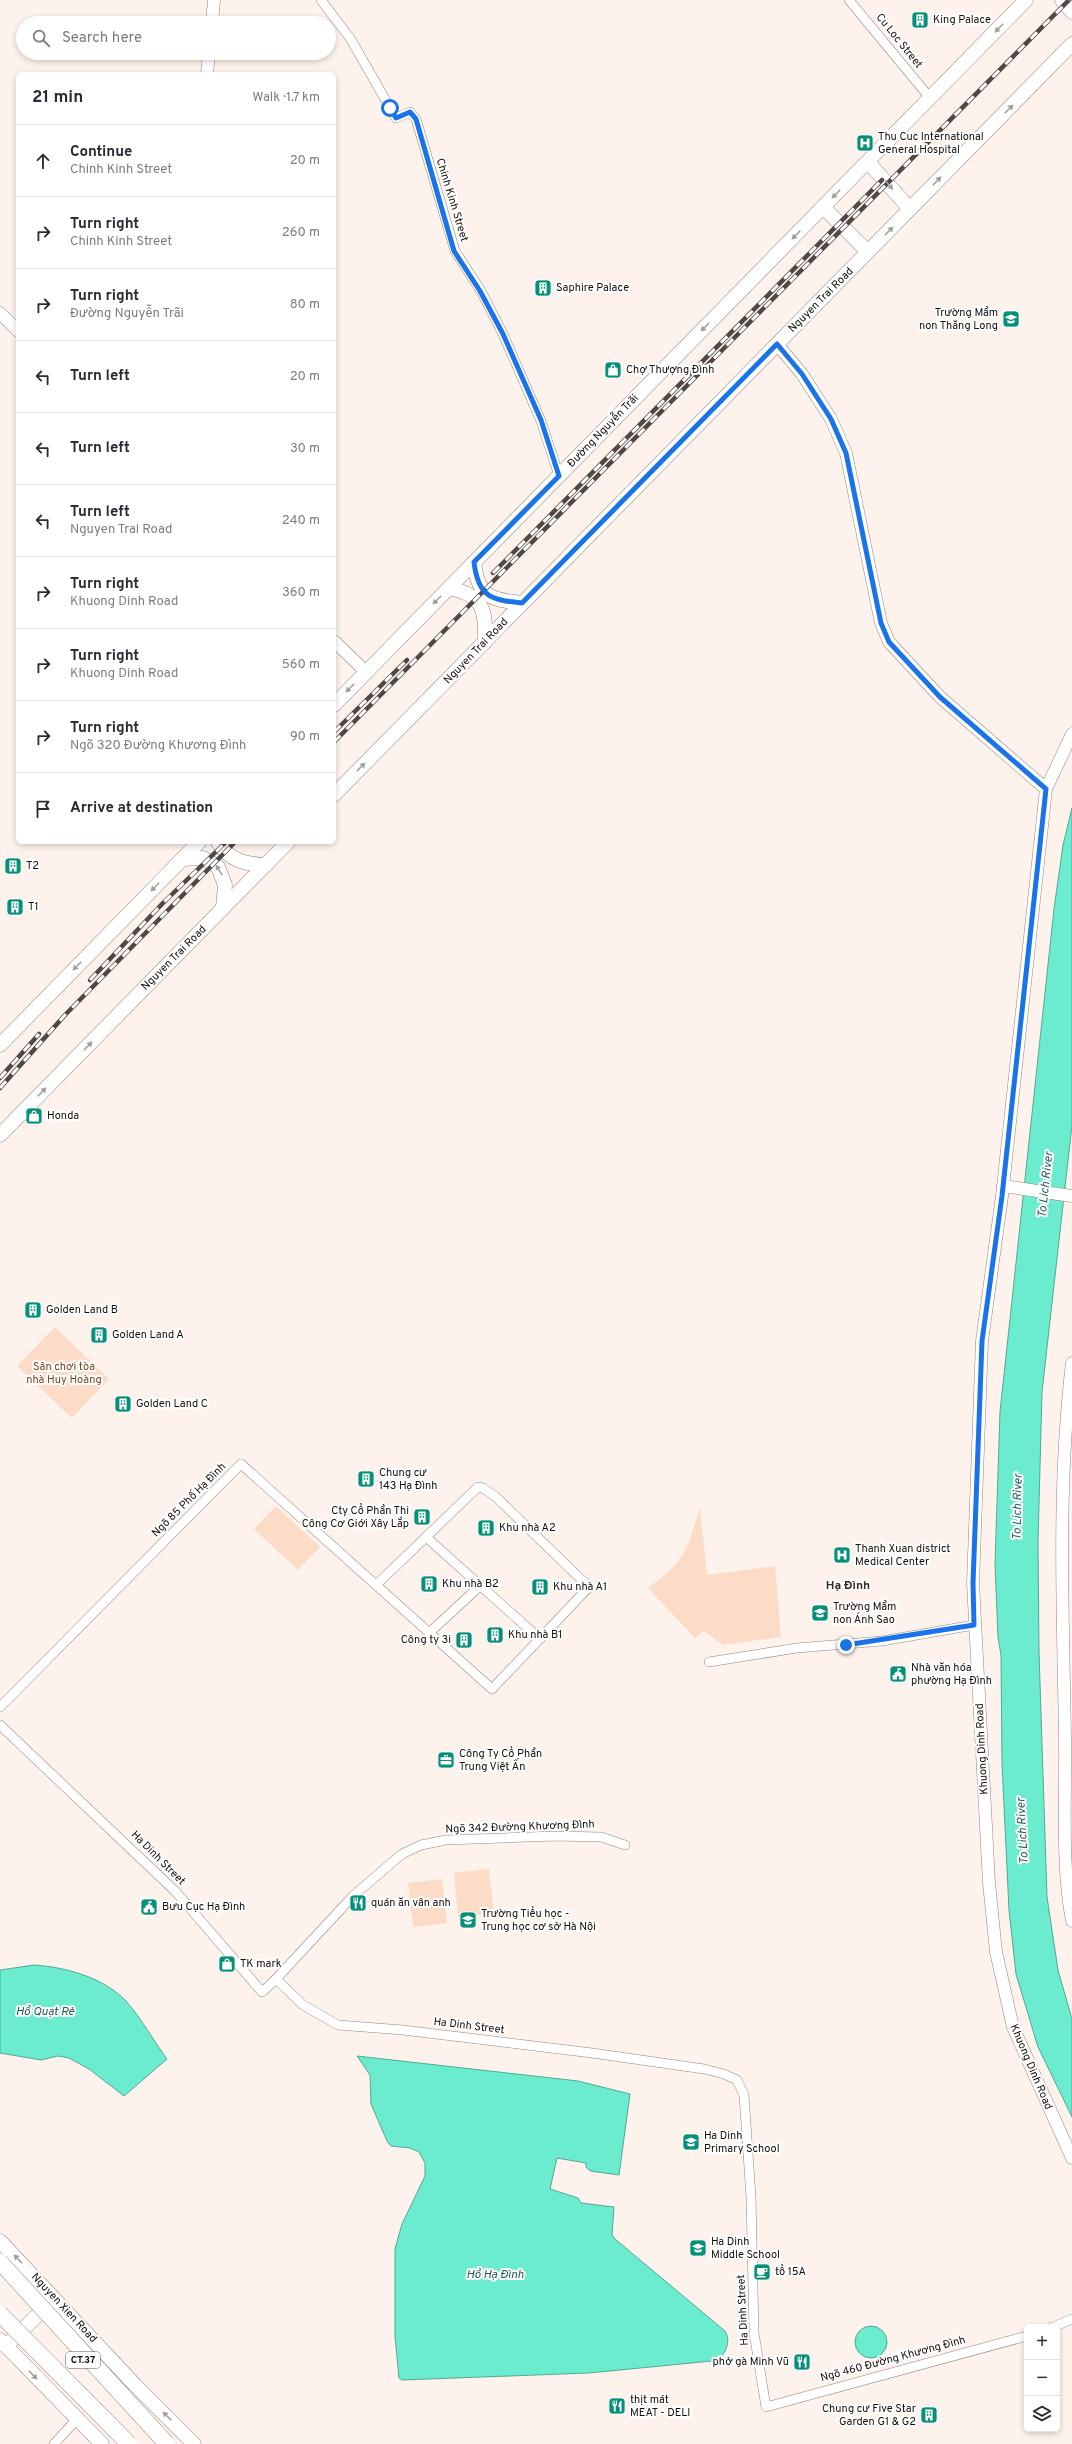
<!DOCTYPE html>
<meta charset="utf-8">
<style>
body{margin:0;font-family:Overpass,sans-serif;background:#f2f2f3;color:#2b2b33}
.controls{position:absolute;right:12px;bottom:12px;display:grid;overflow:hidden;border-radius:6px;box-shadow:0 2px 6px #0003}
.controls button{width:36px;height:36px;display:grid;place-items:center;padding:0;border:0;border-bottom:1px solid #e1e1e2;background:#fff;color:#2b2b33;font:20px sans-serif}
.stop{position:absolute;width:12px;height:12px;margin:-9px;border:3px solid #1a73e8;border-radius:50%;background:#fff}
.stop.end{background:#1a73e8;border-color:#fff;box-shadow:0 1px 4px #0008}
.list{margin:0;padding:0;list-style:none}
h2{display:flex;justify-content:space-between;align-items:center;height:52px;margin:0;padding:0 16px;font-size:17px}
h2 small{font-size:13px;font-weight:400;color:#7c7c81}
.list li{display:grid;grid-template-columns:26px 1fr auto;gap:12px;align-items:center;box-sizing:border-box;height:72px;padding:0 16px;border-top:1px solid #e1e1e2}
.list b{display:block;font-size:15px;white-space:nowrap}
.list p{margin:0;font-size:13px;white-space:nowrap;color:#7c7c81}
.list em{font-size:13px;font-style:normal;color:#7c7c81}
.icon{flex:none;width:22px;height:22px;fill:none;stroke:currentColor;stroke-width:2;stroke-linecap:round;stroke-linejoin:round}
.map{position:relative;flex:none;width:1072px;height:2444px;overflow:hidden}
.search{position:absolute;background:#fff;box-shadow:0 2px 6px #0003;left:16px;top:16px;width:320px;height:44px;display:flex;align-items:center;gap:10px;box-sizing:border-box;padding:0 14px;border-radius:22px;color:#7c7c81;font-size:15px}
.panel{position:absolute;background:#fff;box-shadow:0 2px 6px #0003;left:16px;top:72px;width:320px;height:772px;border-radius:6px}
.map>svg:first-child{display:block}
.green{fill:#fcdbc7}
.water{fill:#6becce;stroke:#51aa94}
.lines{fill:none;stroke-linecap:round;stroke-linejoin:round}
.street-casing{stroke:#95867c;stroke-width:10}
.secondary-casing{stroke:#95867c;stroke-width:13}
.primary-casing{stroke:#95867c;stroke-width:15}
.street{stroke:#fff;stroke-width:9}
.secondary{stroke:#fff;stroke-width:12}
.primary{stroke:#fff;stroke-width:14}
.rail-casing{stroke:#504845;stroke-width:4.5}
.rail{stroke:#fff;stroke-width:3;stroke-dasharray:9;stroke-linecap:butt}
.highway-bridge-casing{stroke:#95867c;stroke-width:17;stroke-linecap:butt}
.highway-bridge{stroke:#fff;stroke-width:16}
.oneway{fill:#a19f9e}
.route{stroke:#1a73e8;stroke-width:5}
.labels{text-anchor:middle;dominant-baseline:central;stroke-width:4;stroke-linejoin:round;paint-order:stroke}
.shield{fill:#fff;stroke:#5b5755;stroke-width:1}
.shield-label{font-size:10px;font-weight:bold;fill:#150f0c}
.poi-label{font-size:11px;fill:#150f0c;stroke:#fff;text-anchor:start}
.street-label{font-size:11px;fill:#150f0c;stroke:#fff}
.park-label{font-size:11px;fill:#7a431c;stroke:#fff}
.water-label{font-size:12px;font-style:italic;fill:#265b4f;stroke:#fff}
.neighbourhood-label{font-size:12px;font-weight:bold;fill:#362a22;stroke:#fff}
</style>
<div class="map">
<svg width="1072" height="2444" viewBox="0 0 1072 2444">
<rect width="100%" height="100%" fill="#fdf2ec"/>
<!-- green -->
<g class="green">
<path d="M55 1327 109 1379 72 1418 17 1366Z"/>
<path d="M276 1506 320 1547 298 1570 254 1529Z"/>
<path d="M700 1508 707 1575 775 1566 781 1637 723 1645 704 1631 695 1638 648 1588C686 1561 686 1552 700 1508Z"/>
<path d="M489 1869 494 1913 458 1917 454 1873Z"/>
<path d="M442 1879 447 1923 413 1927 408 1883Z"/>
</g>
<!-- water -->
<g class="water">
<path d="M1072 808V1125L1042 1392 1038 1541 1039 1652 1047 1897 1058 1970 1072 2019V2117L1038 2047 1016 1974 1009 1910 1002 1764 1001 1655 998 1637 995 1564 1000 1412 1054 909 1063 845Z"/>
<path d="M34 1965C65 1967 103 1977 126 2001 141 2018 153 2040 167 2059L124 2096 89 2069 69 2058 58 2056 41 2060 0 2053V1970Z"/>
<path d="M357 2056 578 2081 630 2094 619 2175 590 2171 586 2167V2163L557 2158 550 2189 578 2198 581 2203 614 2207 612 2235 615 2239 725 2331C732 2341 725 2359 712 2361L589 2373 402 2380 399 2378 395 2336V2249L402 2224 425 2176V2163L419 2152 410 2148 391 2146 387 2141 371 2104 370 2075Z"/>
<circle cx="871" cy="2342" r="16"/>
</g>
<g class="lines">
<!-- street casing -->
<g class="street-casing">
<g id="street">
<path d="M321 0 350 38 396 118 410 112 416 119 455 251 481 291 503 334 541 421 559 476"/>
<path d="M849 0 930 98"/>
<path d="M426 1537 540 1639"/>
<path d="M430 1632 481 1585"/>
<path d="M709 1662 797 1648 882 1641 974 1625"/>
<path d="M0 1707 241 1464 492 1689 589 1587 496 1497 483 1488 478 1487 376 1585"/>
<path d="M0 1725 176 1892 262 1992 276 1979 303 2005 338 2025 403 2030 592 2053 704 2069 724 2074 737 2080 744 2095 751 2197 754 2333 766 2407 1027 2336"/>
<path d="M276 1979 353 1896 402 1854 421 1845 446 1840 555 1836 601 1837 625 1845"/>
<path d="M1053 2327 1072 2319"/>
<path d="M54 2444 76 2420"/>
</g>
</g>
<!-- secondary casing -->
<g class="secondary-casing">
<g id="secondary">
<path d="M212 23 214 0"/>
<path d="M207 74 209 53"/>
<path d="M0 313 18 331"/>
<path d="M777 344 802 374 831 419 846 453 881 623 889 642 940 697 1046 789"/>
<path d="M334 641 366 672"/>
<path d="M1072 734 1046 789 1002 1196 982 1341 973 1583 989 1883 996 1952 1013 2027 1072 2158"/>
<path d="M1003 1186 1072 1196"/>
<path d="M1072 1363C1057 1487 1063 1612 1065 1737 1066 1795 1061 1863 1072 1921"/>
</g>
</g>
<!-- primary casing -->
<g class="primary-casing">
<g id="primary">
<path d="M1062 0 1072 12"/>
<path d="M868 162 910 209"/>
<path d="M823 207 868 252"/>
<path d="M474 563C478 597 491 600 522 603"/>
<path d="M449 588C483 595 486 609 485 642"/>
<path d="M334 705 1026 0"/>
<path d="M334 795 1072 44"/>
<path d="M218 842C229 861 246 864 266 865"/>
<path d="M182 859 203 858 218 867 225 885 223 908"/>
<path d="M0 1045 199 842"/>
<path d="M0 1135 288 842"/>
<path d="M0 2241 135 2385 194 2444"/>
<path d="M0 2340 102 2444"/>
<path d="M6 2346 51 2302"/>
</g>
</g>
<!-- street -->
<use href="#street" class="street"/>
<!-- secondary -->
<use href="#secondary" class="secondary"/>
<!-- primary -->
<use href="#primary" class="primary"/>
<!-- rail casing -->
<g class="rail-casing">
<g id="rail">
<path d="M493 573 882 180"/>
<path d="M334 732 407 660"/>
<path d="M334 742 1069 0"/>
<path d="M90 980 163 903 226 842"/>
<path d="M0 1078 39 1034"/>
<path d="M0 1088 65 1015 235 842"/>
</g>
</g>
<!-- rail -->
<use href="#rail" class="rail"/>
<!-- highway-bridge casing -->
<g class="highway-bridge-casing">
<g id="highway-bridge">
<path d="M0 2262 167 2444"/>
<path d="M0 2314 129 2444"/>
</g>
</g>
<!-- highway-bridge -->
<use href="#highway-bridge" class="highway-bridge"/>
</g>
<!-- one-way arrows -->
<defs><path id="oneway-solid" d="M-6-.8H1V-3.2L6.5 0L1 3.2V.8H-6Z"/></defs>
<g class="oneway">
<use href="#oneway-solid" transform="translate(999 28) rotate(134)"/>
<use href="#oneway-solid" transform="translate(1009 109) rotate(-45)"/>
<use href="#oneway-solid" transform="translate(937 181) rotate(-46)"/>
<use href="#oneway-solid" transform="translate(889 185) rotate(49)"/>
<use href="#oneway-solid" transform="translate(836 194) rotate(135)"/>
<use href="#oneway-solid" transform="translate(889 231) rotate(-45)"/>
<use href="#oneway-solid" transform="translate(796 235) rotate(134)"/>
<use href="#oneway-solid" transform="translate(705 327) rotate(135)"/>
<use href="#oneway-solid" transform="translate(437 600) rotate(135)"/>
<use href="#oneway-solid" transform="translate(350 688) rotate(135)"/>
<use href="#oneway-solid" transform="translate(361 767) rotate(-45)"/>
<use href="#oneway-solid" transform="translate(219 870) rotate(-122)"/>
<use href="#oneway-solid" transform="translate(155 887) rotate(135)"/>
<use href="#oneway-solid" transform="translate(77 966) rotate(135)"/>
<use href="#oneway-solid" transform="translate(88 1046) rotate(-46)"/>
<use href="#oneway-solid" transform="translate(42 1092) rotate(-46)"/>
<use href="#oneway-solid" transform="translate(18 2259) rotate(-134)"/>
<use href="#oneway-solid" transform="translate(33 2375) rotate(46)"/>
<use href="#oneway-solid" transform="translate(167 2416) rotate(-135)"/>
</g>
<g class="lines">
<!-- route -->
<path class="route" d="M390 108 396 118 410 112 416 119 454 251 480 291 503 334 541 420 559 476 474 562C478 597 491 600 522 603L777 344 802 374 831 419 846 453 881 623 889 642 940 697 1046 789 1002 1196 982 1341 973 1583 974 1625 846 1645"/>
</g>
<!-- icons -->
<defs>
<g id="building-square" transform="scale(0.9)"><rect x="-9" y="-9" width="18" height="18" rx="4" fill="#079079" stroke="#fff"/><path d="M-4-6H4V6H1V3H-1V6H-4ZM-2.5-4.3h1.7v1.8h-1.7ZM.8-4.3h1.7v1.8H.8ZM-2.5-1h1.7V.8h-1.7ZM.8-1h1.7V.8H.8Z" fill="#fff"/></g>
<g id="hospital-square" transform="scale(0.9)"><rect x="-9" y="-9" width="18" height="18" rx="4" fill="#079079" stroke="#fff"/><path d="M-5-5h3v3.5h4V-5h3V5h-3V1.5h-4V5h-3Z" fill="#fff"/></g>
<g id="school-square" transform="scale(0.9)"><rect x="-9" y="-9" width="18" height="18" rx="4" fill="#079079" stroke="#fff"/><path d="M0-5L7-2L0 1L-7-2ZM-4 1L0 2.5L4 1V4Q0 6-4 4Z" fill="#fff"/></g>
<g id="shop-square" transform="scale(0.9)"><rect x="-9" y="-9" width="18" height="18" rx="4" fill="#079079" stroke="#fff"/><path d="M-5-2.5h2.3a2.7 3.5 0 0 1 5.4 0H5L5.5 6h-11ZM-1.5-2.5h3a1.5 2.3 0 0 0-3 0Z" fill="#fff"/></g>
<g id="civic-square" transform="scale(0.9)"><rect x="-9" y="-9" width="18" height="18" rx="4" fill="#079079" stroke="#fff"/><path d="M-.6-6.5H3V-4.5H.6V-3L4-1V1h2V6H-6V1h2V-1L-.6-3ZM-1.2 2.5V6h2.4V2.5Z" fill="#fff"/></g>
<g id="office-square" transform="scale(0.9)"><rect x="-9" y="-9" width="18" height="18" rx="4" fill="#079079" stroke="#fff"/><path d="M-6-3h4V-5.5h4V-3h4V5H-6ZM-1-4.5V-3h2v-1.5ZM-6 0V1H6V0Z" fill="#fff"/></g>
<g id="restaurant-square" transform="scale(0.9)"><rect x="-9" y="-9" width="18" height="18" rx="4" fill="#079079" stroke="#fff"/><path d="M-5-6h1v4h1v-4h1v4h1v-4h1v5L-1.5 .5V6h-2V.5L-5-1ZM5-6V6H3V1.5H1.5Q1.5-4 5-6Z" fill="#fff"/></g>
<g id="cafe-square" transform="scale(0.9)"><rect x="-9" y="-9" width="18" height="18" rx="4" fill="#079079" stroke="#fff"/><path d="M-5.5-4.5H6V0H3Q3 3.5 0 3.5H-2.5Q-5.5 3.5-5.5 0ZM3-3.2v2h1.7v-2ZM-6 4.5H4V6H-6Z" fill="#fff"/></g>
</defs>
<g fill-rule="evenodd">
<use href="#building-square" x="920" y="20"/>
<use href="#hospital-square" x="865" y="143"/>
<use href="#building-square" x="543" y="288"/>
<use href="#school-square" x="1011" y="319"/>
<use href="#shop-square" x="613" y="370"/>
<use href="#building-square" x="13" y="866"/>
<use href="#building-square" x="15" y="907"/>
<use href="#shop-square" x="34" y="1116"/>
<use href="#building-square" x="33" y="1310"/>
<use href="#building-square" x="99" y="1335"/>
<use href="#building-square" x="123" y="1404"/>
<use href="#building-square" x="366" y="1479"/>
<use href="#building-square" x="422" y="1517"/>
<use href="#building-square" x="486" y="1528"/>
<use href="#hospital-square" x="842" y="1555"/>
<use href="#building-square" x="429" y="1584"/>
<use href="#building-square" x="540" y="1587"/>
<use href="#school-square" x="820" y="1613"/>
<use href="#building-square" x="495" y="1635"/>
<use href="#building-square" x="464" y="1640"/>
<use href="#civic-square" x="898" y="1674"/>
<use href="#office-square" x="446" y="1760"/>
<use href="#restaurant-square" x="358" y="1903"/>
<use href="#civic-square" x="149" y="1907"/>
<use href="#school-square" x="468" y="1920"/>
<use href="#shop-square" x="227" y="1964"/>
<use href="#school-square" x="691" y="2142"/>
<use href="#school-square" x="698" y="2248"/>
<use href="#cafe-square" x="762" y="2272"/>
<use href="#restaurant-square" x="802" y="2362"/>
<use href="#restaurant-square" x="617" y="2406"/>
<use href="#building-square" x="929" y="2415"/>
</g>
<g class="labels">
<!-- shield labels -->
<rect class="shield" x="66" y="2352" width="34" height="16" rx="3"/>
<g class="shield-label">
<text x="83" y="2360">CT.37</text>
</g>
<!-- poi labels -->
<g class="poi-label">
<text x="933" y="20">King Palace</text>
<text x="878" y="137">Thu Cuc International<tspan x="878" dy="13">General Hospital</tspan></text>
<text x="556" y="288">Saphire Palace</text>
<text x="998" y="313" text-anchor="end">Trường Mầm<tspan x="998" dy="13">non Thăng Long</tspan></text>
<text x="626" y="370">Chợ Thượng Đình</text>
<text x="26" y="866">T2</text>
<text x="28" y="907">T1</text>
<text x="47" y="1116">Honda</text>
<text x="46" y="1310">Golden Land B</text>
<text x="112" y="1335">Golden Land A</text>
<text x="136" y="1404">Golden Land C</text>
<text x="379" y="1473">Chung cư<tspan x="379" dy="13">143 Hạ Đình</tspan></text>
<text x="409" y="1511" text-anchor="end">Cty Cổ Phần Thi<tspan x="409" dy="13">Công Cơ Giới Xây Lắp</tspan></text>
<text x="499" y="1528">Khu nhà A2</text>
<text x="855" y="1549">Thanh Xuan district<tspan x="855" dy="13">Medical Center</tspan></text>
<text x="442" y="1584">Khu nhà B2</text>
<text x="553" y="1587">Khu nhà A1</text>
<text x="833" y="1607">Trường Mầm<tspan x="833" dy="13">non Ánh Sao</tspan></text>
<text x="508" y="1635">Khu nhà B1</text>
<text x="451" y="1640" text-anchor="end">Công ty 3i</text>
<text x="911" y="1668">Nhà văn hóa<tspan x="911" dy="13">phường Hạ Đình</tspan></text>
<text x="459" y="1754">Công Ty Cổ Phần<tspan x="459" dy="13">Trung Việt Ấn</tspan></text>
<text x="371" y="1903">quán ăn vân anh</text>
<text x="162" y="1907">Bưu Cục Hạ Đình</text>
<text x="481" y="1914">Trường Tiểu học -<tspan x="481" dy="13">Trung học cơ sở Hà Nội</tspan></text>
<text x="240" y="1964">TK mark</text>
<text x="704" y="2136">Ha Dinh<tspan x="704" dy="13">Primary School</tspan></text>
<text x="711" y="2242">Ha Dinh<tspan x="711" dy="13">Middle School</tspan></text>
<text x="775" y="2272">tổ 15A</text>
<text x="789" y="2362" text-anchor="end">phở gà Minh Vũ</text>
<text x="630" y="2400">thịt mát<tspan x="630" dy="13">MEAT - DELI</tspan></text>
<text x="916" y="2409" text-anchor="end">Chung cư Five Star<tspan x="916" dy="13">Garden G1 &amp; G2</tspan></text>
</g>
<!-- street labels -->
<g class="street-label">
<text transform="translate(899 41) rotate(51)">Cu Loc Street</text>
<text transform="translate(452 200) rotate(73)">Chinh Kinh Street</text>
<text transform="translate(821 300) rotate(-45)">Nguyen Trai Road</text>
<text transform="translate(603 431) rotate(-46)">Đường Nguyễn Trãi</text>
<text transform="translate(476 651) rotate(-46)">Nguyen Trai Road</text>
<text transform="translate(174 958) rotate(-45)">Nguyen Trai Road</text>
<text transform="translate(189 1500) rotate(-45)">Ngõ 85 Phố Hạ Đình</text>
<text transform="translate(982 1749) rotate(-93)">Khuong Dinh Road</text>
<text transform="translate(520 1827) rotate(-2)">Ngõ 342 Đường Khương Đình</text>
<text transform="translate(158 1858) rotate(45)">Ha Dinh Street</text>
<text transform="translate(469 2026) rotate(7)">Ha Dinh Street</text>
<text transform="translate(1031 2067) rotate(67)">Khuong Dinh Road</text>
<text transform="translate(64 2308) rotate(47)">Nguyen Xien Road</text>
<text transform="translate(743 2310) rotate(-93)">Ha Dinh Street</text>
<text transform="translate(893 2359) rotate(-15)">Ngõ 460 Đường Khương Đình</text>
</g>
<!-- park labels -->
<g class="park-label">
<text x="64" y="1367">Sân chơi tòa<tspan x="64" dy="13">nhà Huy Hoàng</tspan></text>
</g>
<!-- water labels -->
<g class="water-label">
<text transform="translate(1046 1185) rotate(-84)">To Lich River</text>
<text transform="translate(1018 1507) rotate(-89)">To Lich River</text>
<text transform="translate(1023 1831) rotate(-93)">To Lich River</text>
<text x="45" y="2012">Hồ Quạt Rẻ</text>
<text x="495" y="2275">Hồ Hạ Đình</text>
</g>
<!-- neighbourhood labels -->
<g class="neighbourhood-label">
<text x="848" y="1586">Hạ Đình</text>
</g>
</g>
</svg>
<div class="controls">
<button>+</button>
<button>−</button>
<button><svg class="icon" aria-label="layers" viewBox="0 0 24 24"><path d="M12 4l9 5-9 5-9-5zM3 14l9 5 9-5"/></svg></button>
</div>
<div class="stop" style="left:390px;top:108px"></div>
<div class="stop end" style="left:846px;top:1645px"></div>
<div class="search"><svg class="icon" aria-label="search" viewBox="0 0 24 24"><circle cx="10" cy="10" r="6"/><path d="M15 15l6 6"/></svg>Search here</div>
<section class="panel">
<h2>21 min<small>Walk · 1.7 km</small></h2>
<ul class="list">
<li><svg class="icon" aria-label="ahead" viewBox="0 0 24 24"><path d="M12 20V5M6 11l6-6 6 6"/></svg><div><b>Continue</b><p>Chinh Kinh Street</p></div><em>20 m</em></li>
<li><svg class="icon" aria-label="right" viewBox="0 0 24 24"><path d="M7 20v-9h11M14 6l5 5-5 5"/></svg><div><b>Turn right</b><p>Chinh Kinh Street</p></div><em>260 m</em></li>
<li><svg class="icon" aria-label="right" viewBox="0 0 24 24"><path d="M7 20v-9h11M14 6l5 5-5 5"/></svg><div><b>Turn right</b><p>Đường Nguyễn Trãi</p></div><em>80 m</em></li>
<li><svg class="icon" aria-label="left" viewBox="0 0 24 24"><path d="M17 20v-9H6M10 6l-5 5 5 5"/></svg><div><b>Turn left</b></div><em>20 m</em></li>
<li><svg class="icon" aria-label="left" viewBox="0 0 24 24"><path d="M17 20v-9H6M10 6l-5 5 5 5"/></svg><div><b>Turn left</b></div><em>30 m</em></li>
<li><svg class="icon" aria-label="left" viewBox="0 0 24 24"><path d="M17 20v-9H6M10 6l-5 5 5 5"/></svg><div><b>Turn left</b><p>Nguyen Trai Road</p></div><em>240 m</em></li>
<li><svg class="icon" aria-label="right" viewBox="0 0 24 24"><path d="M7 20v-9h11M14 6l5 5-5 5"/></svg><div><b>Turn right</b><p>Khuong Dinh Road</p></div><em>360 m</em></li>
<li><svg class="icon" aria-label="right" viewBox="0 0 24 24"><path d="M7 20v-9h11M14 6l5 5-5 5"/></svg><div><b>Turn right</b><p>Khuong Dinh Road</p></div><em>560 m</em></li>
<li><svg class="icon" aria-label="right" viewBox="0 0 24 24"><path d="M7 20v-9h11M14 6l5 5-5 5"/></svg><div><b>Turn right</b><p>Ngõ 320 Đường Khương Đình</p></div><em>90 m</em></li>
<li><svg class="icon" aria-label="arrive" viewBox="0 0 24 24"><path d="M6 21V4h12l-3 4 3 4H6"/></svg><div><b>Arrive at destination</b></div></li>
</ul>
</section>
</div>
